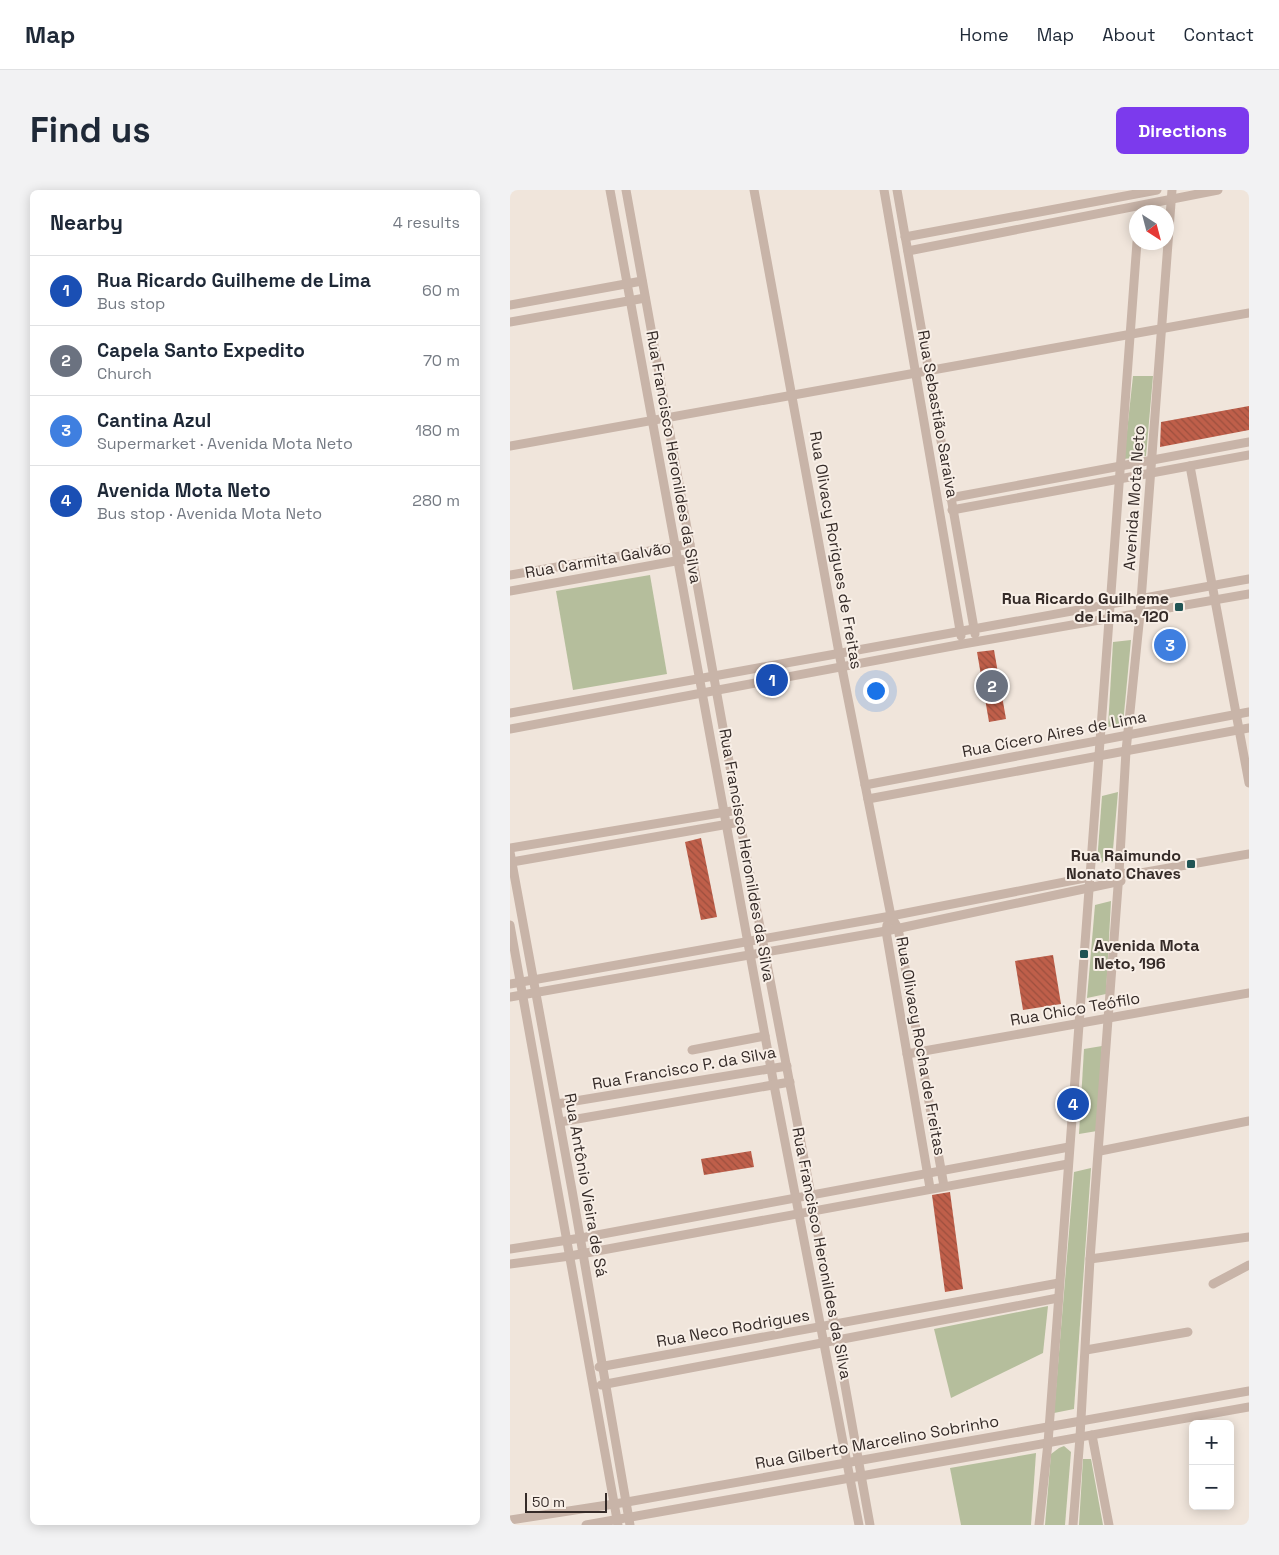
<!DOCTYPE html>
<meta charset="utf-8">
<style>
body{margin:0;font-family:"Space Grotesk",sans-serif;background:#f2f2f3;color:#1f2937}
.controls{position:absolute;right:15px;bottom:15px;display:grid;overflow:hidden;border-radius:8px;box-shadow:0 2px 12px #0003}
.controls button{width:45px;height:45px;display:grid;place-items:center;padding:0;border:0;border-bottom:1px solid #e0e1e3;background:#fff;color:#1f2937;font:25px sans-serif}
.compass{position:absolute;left:619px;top:15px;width:45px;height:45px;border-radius:50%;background:#fff;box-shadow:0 2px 12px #0003;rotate:144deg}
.scale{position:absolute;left:15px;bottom:12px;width:82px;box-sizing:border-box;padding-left:5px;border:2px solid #352b28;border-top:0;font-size:14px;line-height:18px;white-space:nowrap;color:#352b28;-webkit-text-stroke:4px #f8efe7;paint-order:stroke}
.you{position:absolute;left:365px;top:500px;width:18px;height:18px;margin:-12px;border:4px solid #fff;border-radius:50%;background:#1a73e8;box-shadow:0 0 0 8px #1a73e833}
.badge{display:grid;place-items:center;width:32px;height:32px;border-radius:50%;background:#7c3aed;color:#fff;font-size:16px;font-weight:700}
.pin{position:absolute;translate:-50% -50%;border:2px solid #fff;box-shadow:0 1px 5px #0006}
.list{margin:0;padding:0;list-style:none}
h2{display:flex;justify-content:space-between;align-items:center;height:65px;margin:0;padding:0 20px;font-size:21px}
h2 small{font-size:16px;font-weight:400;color:#747a83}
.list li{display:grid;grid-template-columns:32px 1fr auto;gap:15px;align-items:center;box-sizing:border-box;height:70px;padding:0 20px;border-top:1px solid #e0e1e3}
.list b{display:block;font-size:19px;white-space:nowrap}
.list p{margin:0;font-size:16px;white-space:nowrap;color:#747a83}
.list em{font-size:16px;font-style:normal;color:#747a83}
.map{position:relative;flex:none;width:739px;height:1335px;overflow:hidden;border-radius:8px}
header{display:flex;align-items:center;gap:30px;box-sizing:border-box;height:70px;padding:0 25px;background:#fff;border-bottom:1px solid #e0e1e3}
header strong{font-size:24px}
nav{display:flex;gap:28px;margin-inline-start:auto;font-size:18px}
.intro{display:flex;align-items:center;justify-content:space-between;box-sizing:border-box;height:120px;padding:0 30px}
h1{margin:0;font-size:35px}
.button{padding:12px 22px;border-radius:8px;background:#7c3aed;color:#fff;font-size:18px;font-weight:700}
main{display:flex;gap:30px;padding:0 30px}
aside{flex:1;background:#fff;border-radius:8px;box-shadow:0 2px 12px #0003}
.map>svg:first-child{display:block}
.green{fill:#b5be9c}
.building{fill:url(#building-back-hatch)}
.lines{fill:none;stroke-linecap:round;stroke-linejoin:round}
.street{stroke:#c8b4a8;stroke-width:9}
.poi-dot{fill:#205454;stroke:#f8efe7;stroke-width:2}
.labels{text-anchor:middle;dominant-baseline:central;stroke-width:4;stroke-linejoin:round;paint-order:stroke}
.street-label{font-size:16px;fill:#352b28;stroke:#f8efe7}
.poi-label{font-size:16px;font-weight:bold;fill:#352b28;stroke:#f8efe7;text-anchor:end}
</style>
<header>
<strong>Map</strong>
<nav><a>Home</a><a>Map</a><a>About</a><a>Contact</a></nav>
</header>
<div class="intro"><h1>Find us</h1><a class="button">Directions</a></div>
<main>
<aside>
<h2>Nearby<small>4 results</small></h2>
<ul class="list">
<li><span class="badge" style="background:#1a4fb4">1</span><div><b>Rua Ricardo Guilheme de Lima</b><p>Bus stop</p></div><em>60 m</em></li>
<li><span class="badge" style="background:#6b7280">2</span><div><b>Capela Santo Expedito</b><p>Church</p></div><em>70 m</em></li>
<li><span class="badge" style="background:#3f7fe0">3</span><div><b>Cantina Azul</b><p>Supermarket · Avenida Mota Neto</p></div><em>180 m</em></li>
<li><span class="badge" style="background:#1a4fb4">4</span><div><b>Avenida Mota Neto</b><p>Bus stop · Avenida Mota Neto</p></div><em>280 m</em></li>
</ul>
</aside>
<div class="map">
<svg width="739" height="1335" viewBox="0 0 739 1335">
<defs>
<pattern id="building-back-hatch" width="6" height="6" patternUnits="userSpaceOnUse" patternTransform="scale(1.25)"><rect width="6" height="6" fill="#bf5f4a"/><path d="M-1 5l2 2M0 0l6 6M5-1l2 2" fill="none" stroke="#9c4f3e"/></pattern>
</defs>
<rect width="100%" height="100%" fill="#f0e5db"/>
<!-- green -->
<g class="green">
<path d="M623 186H643L636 266 614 269Z"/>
<path d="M140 385 157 484 63 500 46 401Z"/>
<path d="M621 450 613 534 598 537 603 452Z"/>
<path d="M608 602 602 671 587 673 592 606Z"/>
<path d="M601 711 596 804 577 808 585 715Z"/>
<path d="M592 856 587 941 569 944 574 859Z"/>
<path d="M581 978 564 1219 544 1223 564 982Z"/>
<path d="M538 1116 533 1163 441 1208 424 1139Z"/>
<path d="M554 1256 561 1262 555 1335H535L541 1264 549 1258Z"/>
<path d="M526 1263 521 1335H451L440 1278Z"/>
<path d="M573 1269H581L593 1335H569Z"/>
</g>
<!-- building -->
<g class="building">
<path d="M739 216V240L650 257 651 232Z"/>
<path d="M484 460 496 529 479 532 467 462Z"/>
<path d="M191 648 207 727 191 730 175 652Z"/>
<path d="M543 765 551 814 513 820 505 771Z"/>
<path d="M241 961 244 977 194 985 191 969Z"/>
<path d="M440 1002 453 1099 435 1102 422 1005Z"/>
</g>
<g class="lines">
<!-- street -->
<g class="street">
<path d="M100 0 264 895 349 1335"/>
<path d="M116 0 230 632 301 1005 360 1335"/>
<path d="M244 0 329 463 381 726 388 738 434 996"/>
<path d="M374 0 451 446"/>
<path d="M387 0 465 444"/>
<path d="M395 47 647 0"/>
<path d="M398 61 708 0"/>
<path d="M0 115 132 91"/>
<path d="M0 132 135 108"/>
<path d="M0 256 739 123"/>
<path d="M680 276 739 593"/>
<path d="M440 308 739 252"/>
<path d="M442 320 739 265"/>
<path d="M0 385 180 354"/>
<path d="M0 401 182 368"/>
<path d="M0 523 739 389"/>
<path d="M0 539 453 454 739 404"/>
<path d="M355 595 739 522"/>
<path d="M358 609 739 538"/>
<path d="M0 658 228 620"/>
<path d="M0 662 62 1000 120 1335"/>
<path d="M2 672 230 632"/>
<path d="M0 735 108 1335"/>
<path d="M377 735 376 741 420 998"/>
<path d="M0 794 381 726 580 687 609 683 625 684 739 664"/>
<path d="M0 807 376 741 611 691"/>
<path d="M182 860 255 846"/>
<path d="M397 864 739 803"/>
<path d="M47 914 277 876"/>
<path d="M50 932 280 892"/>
<path d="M590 961 739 931"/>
<path d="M0 1059 71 1048 559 957"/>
<path d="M580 1069 739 1047"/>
<path d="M0 1074 60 1066 558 974"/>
<path d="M703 1094 739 1075"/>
<path d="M576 1160 678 1142"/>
<path d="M89 1177 549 1093"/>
<path d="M91 1195 548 1108"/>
<path d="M582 1245 599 1335"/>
<path d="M0 1330 117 1312 739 1201"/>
<path d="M76 1335 739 1217"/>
<path d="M529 1335 538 1253 627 52"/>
<path d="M563 1335 570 1247 580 1069 609 683 616 561 630 424 662 0"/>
</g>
</g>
<!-- markers -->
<g class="poi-dot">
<rect x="664" y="412" width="10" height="10" rx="2.5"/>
<rect x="676" y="669" width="10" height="10" rx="2.5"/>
<rect x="569" y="759" width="10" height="10" rx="2.5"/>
</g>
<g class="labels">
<!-- street labels -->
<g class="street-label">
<text transform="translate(428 224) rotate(80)">Rua Sebastião Saraiva</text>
<text transform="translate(164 267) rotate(80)">Rua Francisco Heronildes da Silva</text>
<text transform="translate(624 308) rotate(-86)">Avenida Mota Neto</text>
<text transform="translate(326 360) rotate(80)">Rua Olivacy Rorigues de Freitas</text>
<text transform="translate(88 370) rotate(-10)">Rua Carmita Galvão</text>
<text transform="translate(544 544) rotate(-11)">Rua Cícero Aires de Lima</text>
<text transform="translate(237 665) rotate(80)">Rua Francisco Heronildes da Silva</text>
<text transform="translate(565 819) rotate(-10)">Rua Chico Teófilo</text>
<text transform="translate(411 856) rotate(80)">Rua Olivacy Rocha de Freitas</text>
<text transform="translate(174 878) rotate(-10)">Rua Francisco P. da Silva</text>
<text transform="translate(76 995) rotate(80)">Rua Antônio Vieira de Sá</text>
<text transform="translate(312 1063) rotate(79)">Rua Francisco Heronildes da Silva</text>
<text transform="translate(223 1138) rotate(-10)">Rua Neco Rodrigues</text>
<text transform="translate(367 1252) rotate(-10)">Rua Gilberto Marcelino Sobrinho</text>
</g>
<!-- poi labels -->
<g class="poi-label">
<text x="659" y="408">Rua Ricardo Guilheme<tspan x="659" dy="18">de Lima, 120</tspan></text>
<text x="671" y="665">Rua Raimundo<tspan x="671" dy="18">Nonato Chaves</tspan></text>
<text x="584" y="755" text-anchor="start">Avenida Mota<tspan x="584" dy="18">Neto, 196</tspan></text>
</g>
</g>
</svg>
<div class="controls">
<button>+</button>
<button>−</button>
</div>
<svg class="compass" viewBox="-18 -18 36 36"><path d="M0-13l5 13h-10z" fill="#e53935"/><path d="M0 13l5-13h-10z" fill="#747a83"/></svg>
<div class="scale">50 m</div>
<div class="you"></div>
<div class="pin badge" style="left:262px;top:490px;background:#1a4fb4">1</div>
<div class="pin badge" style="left:482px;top:496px;background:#6b7280">2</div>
<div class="pin badge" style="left:660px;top:455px;background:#3f7fe0">3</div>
<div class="pin badge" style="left:563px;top:914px;background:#1a4fb4">4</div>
</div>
</main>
